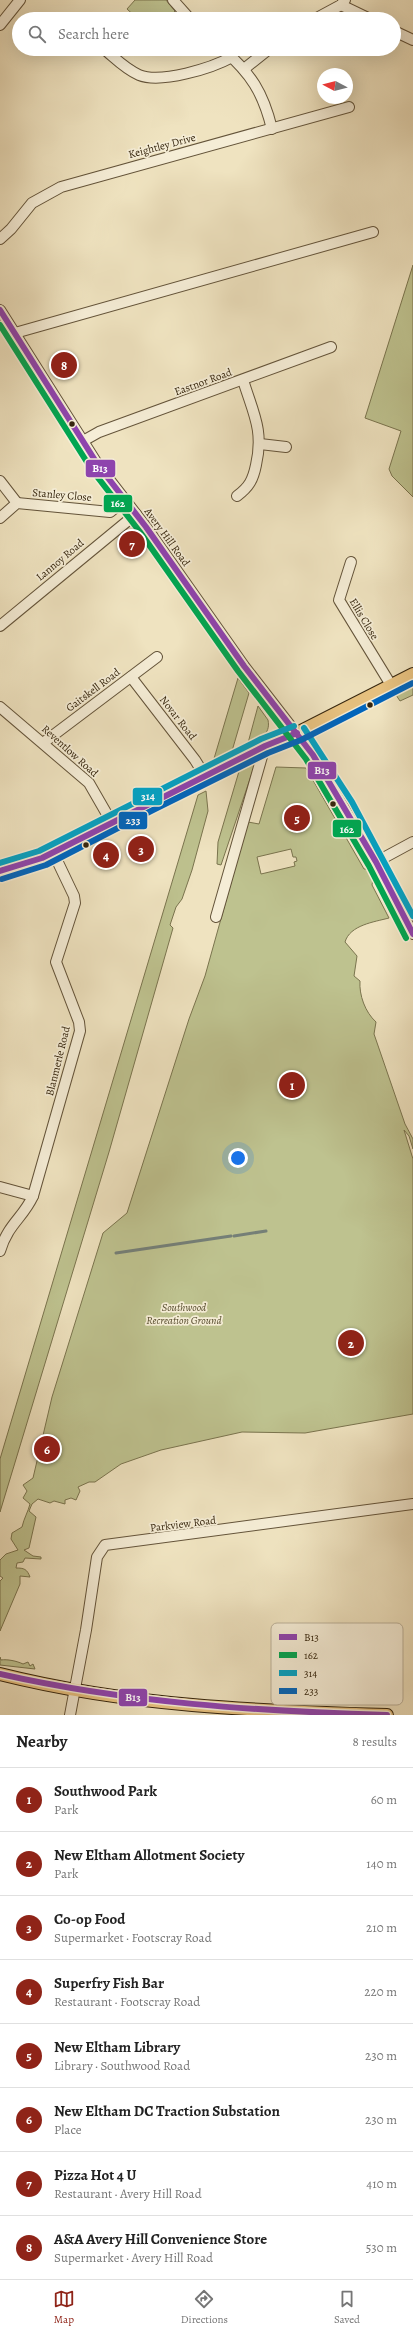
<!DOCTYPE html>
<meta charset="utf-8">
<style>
body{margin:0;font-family:Alegreya,serif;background:#f6f6f6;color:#222}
.compass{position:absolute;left:317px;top:68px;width:36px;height:36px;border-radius:50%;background:#fff;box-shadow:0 4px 16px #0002;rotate:277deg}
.you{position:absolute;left:238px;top:1158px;width:14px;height:14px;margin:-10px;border:3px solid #fff;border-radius:50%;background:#1a73e8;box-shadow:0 0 0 6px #1a73e833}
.badge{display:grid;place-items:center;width:26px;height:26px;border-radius:50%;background:#8f2418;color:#fff;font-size:13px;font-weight:700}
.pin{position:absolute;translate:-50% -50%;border:2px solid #fff;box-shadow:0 1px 4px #0006}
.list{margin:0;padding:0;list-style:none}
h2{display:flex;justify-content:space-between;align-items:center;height:52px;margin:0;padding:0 16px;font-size:17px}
h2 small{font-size:13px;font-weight:400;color:#767676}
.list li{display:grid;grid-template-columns:26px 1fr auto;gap:12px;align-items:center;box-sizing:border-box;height:64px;padding:0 16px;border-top:1px solid #e0e0e0}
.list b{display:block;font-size:15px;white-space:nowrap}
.list p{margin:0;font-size:13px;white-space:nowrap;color:#767676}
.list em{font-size:13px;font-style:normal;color:#767676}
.icon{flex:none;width:22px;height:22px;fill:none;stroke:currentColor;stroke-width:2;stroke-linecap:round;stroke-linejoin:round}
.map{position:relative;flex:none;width:413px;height:1715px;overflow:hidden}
.search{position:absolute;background:#fff;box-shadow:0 4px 16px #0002;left:12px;right:12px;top:12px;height:44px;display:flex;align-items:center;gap:10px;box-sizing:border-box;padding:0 14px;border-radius:22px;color:#767676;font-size:15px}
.sheet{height:564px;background:#fff}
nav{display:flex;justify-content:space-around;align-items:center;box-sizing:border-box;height:56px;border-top:1px solid #e0e0e0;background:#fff;font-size:11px;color:#767676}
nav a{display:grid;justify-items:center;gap:2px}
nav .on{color:#8f2418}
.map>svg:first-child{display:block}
.green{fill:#bec28f;stroke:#7a744e;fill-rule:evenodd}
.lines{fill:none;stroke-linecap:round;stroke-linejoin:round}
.stream{stroke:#757f77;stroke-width:3}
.minor-casing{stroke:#64543a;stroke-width:12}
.major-casing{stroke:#35250d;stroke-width:14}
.minor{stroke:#f5edd6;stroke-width:10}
.major{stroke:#e8c280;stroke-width:12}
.bus-1-casing{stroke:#f5edd6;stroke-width:9}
.bus-2-casing{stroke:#f5edd6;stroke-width:9}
.bus-3-casing{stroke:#f5edd6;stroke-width:9}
.bus-4-casing{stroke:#f5edd6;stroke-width:9}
.bus-1{stroke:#8e44ad;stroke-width:6}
.bus-2{stroke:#00a651;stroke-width:6}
.bus-3{stroke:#03a2c4;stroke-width:6}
.bus-4{stroke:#0065bd;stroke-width:6}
.bus-dot{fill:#35250d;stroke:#f5edd6;stroke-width:1.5}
.labels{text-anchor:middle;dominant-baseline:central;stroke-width:3.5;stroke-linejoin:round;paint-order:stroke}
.street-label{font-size:11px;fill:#35250d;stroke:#f5edd6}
.park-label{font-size:11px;font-style:italic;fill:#574c2e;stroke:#f5edd6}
.key{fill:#f5edd6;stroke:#bbb19a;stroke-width:1}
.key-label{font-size:11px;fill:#35250d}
.line-badge{stroke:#f5edd6;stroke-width:1.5}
.badge-label{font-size:11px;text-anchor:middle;font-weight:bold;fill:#fff}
</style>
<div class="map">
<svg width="413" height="1715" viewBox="0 0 413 1715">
<rect width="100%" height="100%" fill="#efe3c0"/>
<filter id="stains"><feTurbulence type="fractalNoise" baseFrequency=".005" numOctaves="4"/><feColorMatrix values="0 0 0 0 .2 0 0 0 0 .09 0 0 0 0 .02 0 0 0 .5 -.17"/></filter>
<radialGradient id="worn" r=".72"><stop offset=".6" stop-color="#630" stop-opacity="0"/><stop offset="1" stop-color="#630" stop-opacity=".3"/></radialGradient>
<!-- green -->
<g class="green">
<path d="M135 0H166L175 11 167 19H138L127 9Z"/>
<path d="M413 265V497L392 476 389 469 401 431 365 418Z"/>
<path d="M238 678 249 693 232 751 213 762Z"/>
<path d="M413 686V695L400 701 396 695Z"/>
<path d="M258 706 268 720C271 735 259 739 248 743Z"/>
<path d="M256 761 221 865 217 864 218 842 240 768Z"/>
<path d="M276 767 306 768 364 869H367L373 879 372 885 389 918C374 922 350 925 345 942L357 956 354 976 360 981C359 995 365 1012 376 1022L374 1034 405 1124 413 1139V1149L409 1136 404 1130 413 1159V1414L305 1433 242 1432 161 1450 121 1464 95 1482H89L78 1487 80 1491 76 1500 71 1498 65 1500V1504L54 1501 50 1503 38 1499 32 1504 29 1511 36 1517 29 1548 24 1550 33 1556 41 1557V1559L25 1558 23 1562 17 1563 16 1568C24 1568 27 1569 30 1577L20 1576V1584L0 1631V1581L3 1578 0 1576V1560L6 1554 18 1550 11 1539 12 1533 22 1527C24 1518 28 1512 30 1504L23 1498 27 1491 23 1485 33 1478 52 1397 103 1233 127 1213 189 1019 205 976 248 822 259 824ZM291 849 293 857H296L297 861 294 862 295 866 261 874 257 857Z"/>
<path d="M206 791 208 811 192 870 182 899 176 907 170 925 173 928 109 1152 0 1512V1459L198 795Z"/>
<path d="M0 1657 1 1660C7 1659 17 1661 23 1664L28 1662 30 1666 33 1664 35 1669 0 1665Z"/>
</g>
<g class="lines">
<!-- stream -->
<g class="stream">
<path d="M234 1236 266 1231"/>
<path d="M116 1253 231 1236"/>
</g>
<!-- minor casing -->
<g class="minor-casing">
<g id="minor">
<path d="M173 0 190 19"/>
<path d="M341 5 370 19"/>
<path d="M315 19 341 5 345 0"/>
<path d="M0 25 20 0"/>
<path d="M394 31 413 40"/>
<path d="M104 49C115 58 125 69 139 75 161 84 212 68 232 57"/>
<path d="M223 49C251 74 263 92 272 129"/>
<path d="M244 69 269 49"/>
<path d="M0 239 11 229 32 203 61 187 349 107"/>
<path d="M0 310 98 465 146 527 244 666 313 755 376 862 413 934"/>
<path d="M15 333 373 232"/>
<path d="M83 441 99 432 331 347"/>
<path d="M260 444 286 447"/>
<path d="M0 481 17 503"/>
<path d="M237 496C249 487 253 480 256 465 264 430 253 413 243 380"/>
<path d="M0 518 17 503 110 512 125 500"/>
<path d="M351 562 339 600 391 685"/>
<path d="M0 626 136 514"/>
<path d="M131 677 195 760 205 776"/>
<path d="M0 707 89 783 112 823"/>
<path d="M43 743 157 657"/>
<path d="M376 862 413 842"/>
<path d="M216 917 265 746"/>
<path d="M0 1187 33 1196"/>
<path d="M0 1251C8 1224 23 1218 33 1196L80 1031 79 1022 56 962 75 903 74 896 53 852"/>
<path d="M70 1715 86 1630 97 1557 105 1545 413 1504"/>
</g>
</g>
<!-- major casing -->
<g class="major-casing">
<g id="major">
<path d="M0 871 42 858 149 803 265 746 297 733 413 674"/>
<path d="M0 1674C127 1706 257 1711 387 1715"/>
</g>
</g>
<!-- minor -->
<use href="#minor" class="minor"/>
<!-- major -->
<use href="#major" class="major"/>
<!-- bus-1 casing -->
<g class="bus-1-casing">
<g id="bus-1">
<path d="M0 310 98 465 146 527 244 666 313 755 376 862 413 934"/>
<path d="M0 871 42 858 265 746 297 733"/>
<path d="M0 1674C128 1703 256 1711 387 1715"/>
</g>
</g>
<!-- bus-2 casing -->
<g class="bus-2-casing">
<path id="bus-2" d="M0 325 92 470 140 532 238 671 306 759 369 866 406 938"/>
</g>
<!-- bus-3 casing -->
<g class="bus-3-casing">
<g id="bus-3">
<path d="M304 728 352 802 413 916"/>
<path d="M0 863 39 851 261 739 294 726"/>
</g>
</g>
<!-- bus-4 casing -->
<g class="bus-4-casing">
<path id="bus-4" d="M2 879 46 865 153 810 268 753 301 740 413 683"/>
</g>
<!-- bus-1 -->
<use href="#bus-1" class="bus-1"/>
<!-- bus-2 -->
<use href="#bus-2" class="bus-2"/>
<!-- bus-3 -->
<use href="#bus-3" class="bus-3"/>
<!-- bus-4 -->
<use href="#bus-4" class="bus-4"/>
</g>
<!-- markers -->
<g class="bus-dot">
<circle cx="72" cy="424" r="3.5"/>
<circle cx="370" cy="705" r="3.5"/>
<circle cx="333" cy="804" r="3.5"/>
<circle cx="86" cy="845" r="3.5"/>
</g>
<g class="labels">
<!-- street labels -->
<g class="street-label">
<text transform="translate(162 146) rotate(-15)">Keightley Drive</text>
<text transform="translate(203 382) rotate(-20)">Eastnor Road</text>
<text transform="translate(62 495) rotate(5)">Stanley Close</text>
<text transform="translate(167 537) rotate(54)">Avery Hill Road</text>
<text transform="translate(60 560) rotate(-40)">Lannoy Road</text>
<text transform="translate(364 619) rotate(59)">Ellis Close</text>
<text transform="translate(93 690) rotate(-37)">Gaitskell Road</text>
<text transform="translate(178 718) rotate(52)">Novar Road</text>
<text transform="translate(70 751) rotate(42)">Reventlow Road</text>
<text transform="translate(58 1061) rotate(-76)">Blanmerle Road</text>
<text transform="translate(183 1524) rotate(-7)">Parkview Road</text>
</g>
<!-- park labels -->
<g class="park-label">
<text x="184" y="1307">Southwood<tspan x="184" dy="13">Recreation Ground</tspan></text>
</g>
</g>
<!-- legend -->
<rect x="271" y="1623" width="132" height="82" rx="6" class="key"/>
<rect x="279" y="1634" width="18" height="6" fill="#8e44ad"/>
<rect x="279" y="1652" width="18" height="6" fill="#00a651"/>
<rect x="279" y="1670" width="18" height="6" fill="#03a2c4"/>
<rect x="279" y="1688" width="18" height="6" fill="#0065bd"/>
<g class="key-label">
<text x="304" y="1641">B13</text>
<text x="304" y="1659">162</text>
<text x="304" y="1677">314</text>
<text x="304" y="1695">233</text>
</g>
<g class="line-badge">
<rect x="85" y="459" width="31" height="19" rx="4" fill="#8e44ad"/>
<rect x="103" y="494" width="30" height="19" rx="4" fill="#00a651"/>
<rect x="307" y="761" width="30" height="19" rx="4" fill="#8e44ad"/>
<rect x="132" y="787" width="31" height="19" rx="4" fill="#03a2c4"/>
<rect x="118" y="811" width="30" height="19" rx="4" fill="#0065bd"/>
<rect x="332" y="819" width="30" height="19" rx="4" fill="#00a651"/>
<rect x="118" y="1688" width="30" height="19" rx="4" fill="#8e44ad"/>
</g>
<g class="badge-label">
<text x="100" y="472">B13</text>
<text x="118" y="507">162</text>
<text x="322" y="774">B13</text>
<text x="148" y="800">314</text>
<text x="133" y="824">233</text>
<text x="347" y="833">162</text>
<text x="133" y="1701">B13</text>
</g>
<rect width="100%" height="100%" filter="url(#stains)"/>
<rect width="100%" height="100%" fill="url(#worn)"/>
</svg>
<svg class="compass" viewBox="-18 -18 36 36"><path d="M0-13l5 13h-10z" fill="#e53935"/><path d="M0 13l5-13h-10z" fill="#767676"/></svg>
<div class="you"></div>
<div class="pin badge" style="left:292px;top:1085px">1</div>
<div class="pin badge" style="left:351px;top:1343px">2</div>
<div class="pin badge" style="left:141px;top:849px">3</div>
<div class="pin badge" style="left:106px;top:855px">4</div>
<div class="pin badge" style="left:297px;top:818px">5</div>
<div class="pin badge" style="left:47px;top:1449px">6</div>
<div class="pin badge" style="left:132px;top:544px">7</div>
<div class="pin badge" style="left:64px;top:365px">8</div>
<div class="search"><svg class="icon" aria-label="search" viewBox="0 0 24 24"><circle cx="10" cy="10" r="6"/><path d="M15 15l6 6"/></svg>Search here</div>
</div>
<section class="sheet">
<h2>Nearby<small>8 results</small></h2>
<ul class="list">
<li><span class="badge">1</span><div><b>Southwood Park</b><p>Park</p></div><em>60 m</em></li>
<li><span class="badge">2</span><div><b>New Eltham Allotment Society</b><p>Park</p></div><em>140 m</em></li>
<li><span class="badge">3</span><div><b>Co-op Food</b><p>Supermarket · Footscray Road</p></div><em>210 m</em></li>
<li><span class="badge">4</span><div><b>Superfry Fish Bar</b><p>Restaurant · Footscray Road</p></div><em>220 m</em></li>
<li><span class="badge">5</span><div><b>New Eltham Library</b><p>Library · Southwood Road</p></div><em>230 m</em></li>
<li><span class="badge">6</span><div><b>New Eltham DC Traction Substation</b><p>Place</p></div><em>230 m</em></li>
<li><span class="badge">7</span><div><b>Pizza Hot 4 U</b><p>Restaurant · Avery Hill Road</p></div><em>410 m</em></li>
<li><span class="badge">8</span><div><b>A&amp;A Avery Hill Convenience Store</b><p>Supermarket · Avery Hill Road</p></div><em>530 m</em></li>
</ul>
</section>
<nav>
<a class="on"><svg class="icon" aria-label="map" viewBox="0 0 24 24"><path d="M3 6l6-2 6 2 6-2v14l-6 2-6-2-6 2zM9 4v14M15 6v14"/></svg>Map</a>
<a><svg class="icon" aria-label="directions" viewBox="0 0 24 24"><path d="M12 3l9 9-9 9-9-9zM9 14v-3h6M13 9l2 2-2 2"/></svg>Directions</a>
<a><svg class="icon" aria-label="saved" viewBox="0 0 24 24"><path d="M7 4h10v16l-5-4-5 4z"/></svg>Saved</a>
</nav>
